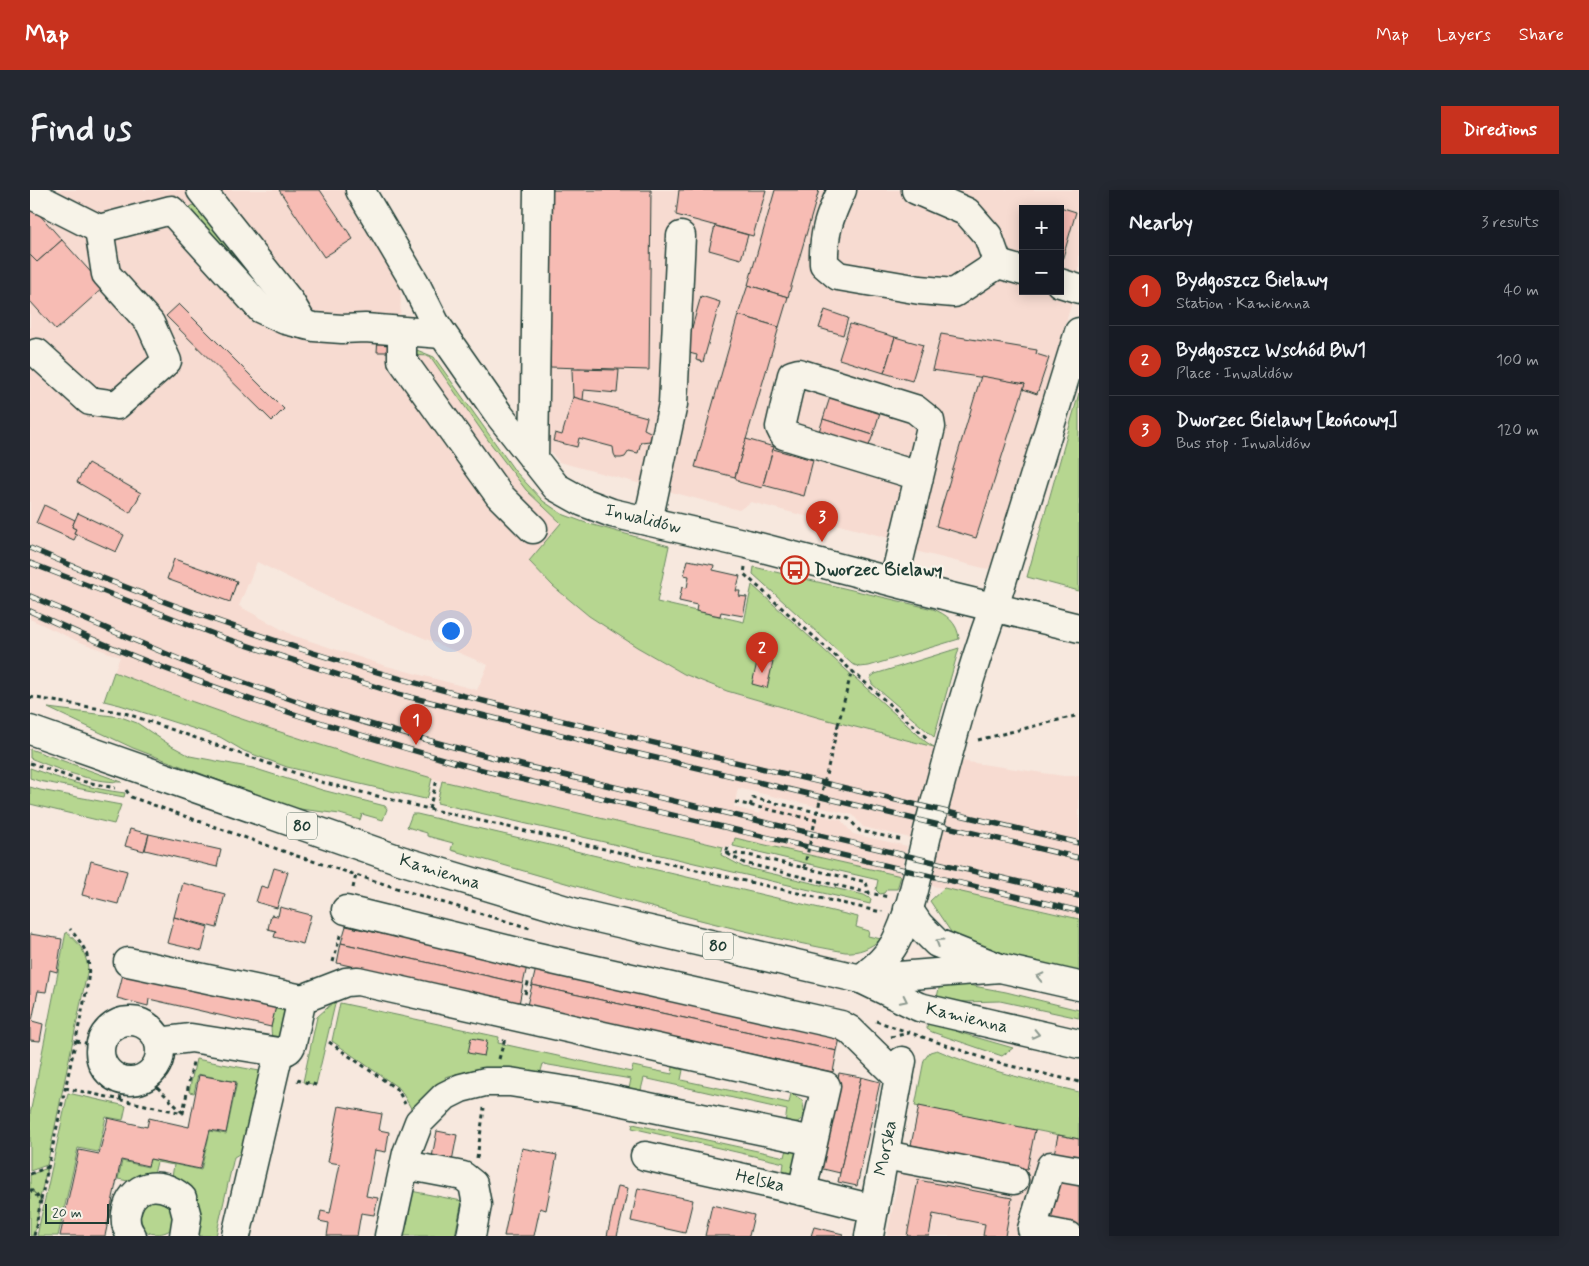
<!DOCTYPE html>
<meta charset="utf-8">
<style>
body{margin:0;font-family:Mynerve,sans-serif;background:#242831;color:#f1f3f6}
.controls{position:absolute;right:15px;top:15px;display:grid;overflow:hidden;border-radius:0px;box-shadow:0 2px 12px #0003}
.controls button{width:45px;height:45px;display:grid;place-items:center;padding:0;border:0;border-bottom:1px solid #363941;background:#171b24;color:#f1f3f6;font:25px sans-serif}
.scale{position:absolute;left:15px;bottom:12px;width:64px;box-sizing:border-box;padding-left:5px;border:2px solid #1f3d34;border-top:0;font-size:14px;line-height:18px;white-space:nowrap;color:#1f3d34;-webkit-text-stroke:4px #f7f3e8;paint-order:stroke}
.you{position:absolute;left:420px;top:440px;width:18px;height:18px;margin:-12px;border:4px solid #fff;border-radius:50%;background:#1a73e8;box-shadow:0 0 0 8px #1a73e833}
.badge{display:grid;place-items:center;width:32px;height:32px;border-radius:50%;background:#c8321e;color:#fff;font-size:16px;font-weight:700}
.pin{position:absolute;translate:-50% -41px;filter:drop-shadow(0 1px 2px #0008)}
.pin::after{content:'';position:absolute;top:26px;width:18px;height:15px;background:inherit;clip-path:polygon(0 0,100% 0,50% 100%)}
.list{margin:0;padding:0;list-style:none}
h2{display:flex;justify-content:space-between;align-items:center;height:65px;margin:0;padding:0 20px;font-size:21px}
h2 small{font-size:16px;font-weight:400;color:#9ea1a6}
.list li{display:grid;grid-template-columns:32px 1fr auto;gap:15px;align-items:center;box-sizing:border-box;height:70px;padding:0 20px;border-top:1px solid #363941}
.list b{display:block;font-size:19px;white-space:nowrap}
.list p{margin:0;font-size:16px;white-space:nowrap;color:#9ea1a6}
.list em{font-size:16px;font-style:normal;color:#9ea1a6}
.map{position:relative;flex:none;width:1049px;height:1046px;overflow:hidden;border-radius:0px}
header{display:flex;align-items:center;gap:30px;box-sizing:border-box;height:70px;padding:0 25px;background:#c8321e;color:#fff}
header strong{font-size:24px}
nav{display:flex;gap:28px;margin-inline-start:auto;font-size:18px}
.intro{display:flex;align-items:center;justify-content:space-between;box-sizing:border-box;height:120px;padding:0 30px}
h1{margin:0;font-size:35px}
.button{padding:12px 22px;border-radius:0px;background:#c8321e;color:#fff;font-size:18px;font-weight:700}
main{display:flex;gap:30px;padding:0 30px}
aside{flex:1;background:#171b24;border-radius:0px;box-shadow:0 2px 12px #0003}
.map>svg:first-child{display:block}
.built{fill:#f7dbd1;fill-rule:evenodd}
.green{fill:#b6d690;stroke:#6a8a62}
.building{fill:#f7bcb4;stroke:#1f3d34}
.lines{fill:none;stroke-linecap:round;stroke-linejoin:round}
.minor-casing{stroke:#1f3d34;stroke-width:31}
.major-casing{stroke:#1f3d34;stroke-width:31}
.path{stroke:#1f3d34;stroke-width:3;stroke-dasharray:4 4;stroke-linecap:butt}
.minor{stroke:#f7f3e8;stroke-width:28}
.major{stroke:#f7f3e8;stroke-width:28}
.rail-casing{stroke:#1f3d34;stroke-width:5.5}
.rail{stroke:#f7f3e8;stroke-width:4;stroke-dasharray:11;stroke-linecap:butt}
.path-bridge{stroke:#1f3d34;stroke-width:3;stroke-dasharray:4 4;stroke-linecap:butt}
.oneway{stroke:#8b988e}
.labels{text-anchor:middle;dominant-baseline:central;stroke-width:4.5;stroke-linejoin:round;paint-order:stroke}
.shield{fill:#f7f3e8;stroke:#60746a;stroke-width:1}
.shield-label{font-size:16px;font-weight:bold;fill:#1f3d34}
.street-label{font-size:18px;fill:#1f3d34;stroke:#f7f3e8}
.poi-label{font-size:18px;font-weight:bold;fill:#1f3d34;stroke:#f7f3e8;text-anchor:start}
</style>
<header>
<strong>Map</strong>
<nav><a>Map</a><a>Layers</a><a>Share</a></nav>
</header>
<div class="intro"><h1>Find us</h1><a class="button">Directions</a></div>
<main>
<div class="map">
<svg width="1049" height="1046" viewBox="0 0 1049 1046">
<rect width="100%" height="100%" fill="#f7e8de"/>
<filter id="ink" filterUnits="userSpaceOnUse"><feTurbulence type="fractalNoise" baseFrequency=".02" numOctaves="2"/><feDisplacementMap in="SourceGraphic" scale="10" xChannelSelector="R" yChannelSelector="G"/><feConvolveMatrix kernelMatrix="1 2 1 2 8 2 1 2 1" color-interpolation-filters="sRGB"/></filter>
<g filter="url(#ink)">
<!-- built -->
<g class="built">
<path d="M0 0H315L371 93 370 154 400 166 458 250 496 300 531 333 499 371 523 396 559 426 654 484 697 501 790 528 904 557 880 648 833 637 823 625 708 598 704 617 730 624 733 613 811 630 823 644 877 656 871 686 705 648 703 656 693 657 407 590 312 563 176 518 84 482 90 467 45 450 0 429ZM227 372 306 411 458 475 447 500 353 475 262 445 209 416Z"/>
<path d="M493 0H1049V89L962 376 957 379 861 355 859 348 721 312 709 320 529 272 489 223ZM993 19H1030V101H993Z"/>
<path d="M931 571 1034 586H1049V728L899 695Z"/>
<path d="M889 916 1049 949V1046H857L870 979 881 955Z"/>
</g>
<!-- green -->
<g class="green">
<path d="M166 14 248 118 161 21 160 17Z"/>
<path d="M382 158 404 167 485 281 513 311 532 324 556 333 639 356 627 412 714 432 722 395 896 552 904 557 790 528 697 501 654 484 607 457 559 426 523 396 499 371 531 333 496 300 458 250 400 166 378 165Z"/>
<path d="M1049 203V401L997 387Z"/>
<path d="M724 377 903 419C916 424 928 433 929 449L839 476 830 477 822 474 723 384Z"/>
<path d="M929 458 904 547 842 494 840 488 845 484Z"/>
<path d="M84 482C188 523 294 558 402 588L398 606 395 609 257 577 214 561 190 547 90 515 74 511Z"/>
<path d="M18 518 91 527 107 533 140 555 160 566 223 578 292 600 355 616 357 619 353 630 332 624 330 630 310 624 262 618 103 558Z"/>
<path d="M0 559 92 592C59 592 30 580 0 568Z"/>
<path d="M0 578C32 590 62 599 95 603L94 607 9 591 0 588Z"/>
<path d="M412 591 693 657 691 665 713 677 834 705 841 709 840 714 407 613Z"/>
<path d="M0 597 10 600 91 615 84 634 0 614Z"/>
<path d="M382 624H387L828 727 826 737 839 741 838 746 851 749C840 758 829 763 815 762 682 738 551 697 421 660L423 653 397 646V643L377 637Z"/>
<path d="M705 648 871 686 867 699H857L854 703 850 704 846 700 848 690 703 656Z"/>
<path d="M914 698 1049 729V782L923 752V745L900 711Z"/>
<path d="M36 742C49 753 55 760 58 778L17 975 0 981V924Z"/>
<path d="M911 790 976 802 1049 820V828L970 811 931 812 907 807Z"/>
<path d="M306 810 286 895 273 892 287 827Z"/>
<path d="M310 813 469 847 468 853 601 882 603 876 642 884 643 877 653 880 651 890 759 913 761 903 772 910C777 926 772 935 755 933L757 920 614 888 610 904H598L601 889 513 874 509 888H440L439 881 415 887 419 898 386 927 370 899 302 851Z"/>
<path d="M246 816 256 819 261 847 242 852 241 837Z"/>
<path d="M898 829 931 843 983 858 972 866 902 842 897 839Z"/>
<path d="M907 860C952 880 1000 890 1049 902V949L885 916 894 870 900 862Z"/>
<path d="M166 869 240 883 224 955 204 967 186 1046H165L141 993 144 975 127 972 123 988 108 993 88 989 92 971 118 977 120 969 171 980 180 941 196 944 207 892 168 884 164 903 159 902Z"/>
<path d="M38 903 96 916 93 930 76 927 68 962 48 958 28 1046H7Z"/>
<path d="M603 934 755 967 758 955 763 958 767 965 762 983 752 987 754 973 602 938Z"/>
<path d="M17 978 10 1008 0 998V985Z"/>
<path d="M0 999 11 1010 4 1046H0Z"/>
<path d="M381 1001 432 1011 425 1046H372Z"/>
<path d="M116 1008 142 1011 144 1037C134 1046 121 1046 110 1038L107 1018Z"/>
</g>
<!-- building -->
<g class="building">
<path d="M249 0H290L323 49 294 67Z"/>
<path d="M517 0H621L619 180 520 177 521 64 516 65Z"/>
<path d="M649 0H736L723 46 646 25Z"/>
<path d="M745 0H789L758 107 718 95Z"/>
<path d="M0 14 32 50 7 72 0 65Z"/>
<path d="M1027 16 1046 22 1031 74 1030 19H1026Z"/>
<path d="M685 36 718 45 711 69 679 60Z"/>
<path d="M32 50 74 97 26 140 0 111V65L7 72Z"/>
<path d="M718 95 758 107 749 137 708 125Z"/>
<path d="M671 106 690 112 673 172 666 170 667 165 655 162Z"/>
<path d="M149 114 254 219 242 231 136 126Z"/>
<path d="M795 120 818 128 813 145 789 138Z"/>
<path d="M708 125 749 137 705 287 665 277Z"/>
<path d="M820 134 865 147 854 183 809 169Z"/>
<path d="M911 144 1007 160 1006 164 1019 168 1007 204 993 199 995 194 902 180Z"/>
<path d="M348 147H361V162H347Z"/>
<path d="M865 147 893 155 882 191 854 183Z"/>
<path d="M542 179 589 180 587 203 554 200 553 210 543 207Z"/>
<path d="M951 186 995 194 946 348 906 336Z"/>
<path d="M802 201 852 216 843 245 793 229Z"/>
<path d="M543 207 617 227 614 239 622 243V247L620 251 611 252 608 263 599 261 595 267 591 268H586L584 264 583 257 549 248 547 257 523 251 525 243 532 245Z"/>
<path d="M793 229 843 245 837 261 788 245Z"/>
<path d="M716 249 744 257 732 298 709 292 705 287Z"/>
<path d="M743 259 783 270 774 306 733 295Z"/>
<path d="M58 273 111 303 100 323 47 292Z"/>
<path d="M14 315 45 330 42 337 46 339 44 343 47 344 44 350 6 333Z"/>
<path d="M48 323 94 345 86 362 44 343 46 339 42 337Z"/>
<path d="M144 369 207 391 200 412 137 389Z"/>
<path d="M658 370 684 375 683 380 710 386 706 401H710L709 406 717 407 713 426 691 422 690 426 666 421 667 415 649 411 652 397 657 398 659 386 654 385Z"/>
<path d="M728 468 743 472 737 498 722 494Z"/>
<path d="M100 639 119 644 114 661 95 656Z"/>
<path d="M119 644 191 660 187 677 115 660Z"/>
<path d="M61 671 97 681 88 714 52 705Z"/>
<path d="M244 678 258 682 247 718 226 712 231 696 238 698Z"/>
<path d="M153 693 195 704 187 738 144 727Z"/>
<path d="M250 717 281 725 273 754 244 747 246 741 238 739 241 725 248 726Z"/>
<path d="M144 727 178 737 172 761 137 753Z"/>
<path d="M316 736 497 776 493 794 311 753Z"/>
<path d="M0 744 32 749 27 782 20 780 16 802 8 801 2 831 13 834 10 851 0 850Z"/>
<path d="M311 753 493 794 489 814 307 773Z"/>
<path d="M506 778 812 840 807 861 502 795Z"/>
<path d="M94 780 246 816 241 837 119 809 118 816 87 808Z"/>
<path d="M502 795 807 861 803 882 497 815Z"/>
<path d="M441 848 457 851 454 866 438 863Z"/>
<path d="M809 883 831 887 810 983 789 978Z"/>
<path d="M169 885 206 892 196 943 180 940 170 979 120 969 118 976 91 970 75 1046H30L49 960 69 964 78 928 117 937 119 928 159 937Z"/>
<path d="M831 887 850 892 827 996 808 992Z"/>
<path d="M309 916 352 924 349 940 359 942 356 962 345 960 336 1006 348 1008 344 1025 331 1023 327 1046H297L299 1033 289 1031 291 1021 300 1023 310 974 298 972Z"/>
<path d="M889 916 1005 940 997 979 881 955Z"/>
<path d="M407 941 427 945 422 971 402 967Z"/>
<path d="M1028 945 1049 949V969L1024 964Z"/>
<path d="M492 958 527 965 516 1020 510 1018 504 1046H474Z"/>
<path d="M888 990 982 1008 975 1046H953L955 1034 903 1024 899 1046H877Z"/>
<path d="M1029 991 1049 995V1036L1021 1031Z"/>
<path d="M588 996 598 998 591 1030 587 1046H577Z"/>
<path d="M608 998 663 1010 655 1043 601 1031Z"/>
<path d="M682 1015 724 1025 719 1046H675Z"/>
<path d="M784 1037 813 1044 812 1046H781Z"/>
</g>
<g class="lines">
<!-- minor casing -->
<g class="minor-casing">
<g id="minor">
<path d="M171 0 260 112 273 134"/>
<path d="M330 0 385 93 405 133 470 226 526 297 553 312 582 323 717 354 921 407 1049 438"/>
<path d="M812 0C799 27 793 44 794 74L808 86 890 100 924 103 968 74"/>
<path d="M886 0 937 22 958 46 968 74"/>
<path d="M0 4 69 39 141 20 231 119 255 130 284 137 312 139 335 138 412 144"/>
<path d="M968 74 993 81"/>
<path d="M1030 93 1049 99"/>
<path d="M372 141V170L469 305 503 339"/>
<path d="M7 163 60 211 87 215 137 171 120 133 76 84 69 39"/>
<path d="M504 270 508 0"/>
<path d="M618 331 643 214 651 46"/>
<path d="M864 391 901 237 900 231 885 219 769 183 762 185 750 237 754 245 889 286"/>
<path d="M878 719 889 735 907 753 970 778"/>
<path d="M316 720 504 766 811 835 820 840 869 888"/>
<path d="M98 772 272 809"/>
<path d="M831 789C844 778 856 769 865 753 883 720 890 670 900 633 919 560 938 488 964 417L1049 142"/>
<circle cx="100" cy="861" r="30"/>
<path d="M129 852 161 848 249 862C256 862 260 860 262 853L272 809 316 792 328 791 796 896 772 1001"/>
<path d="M855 965 984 990"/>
<path d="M615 966 772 1001 844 1019"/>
<path d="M375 975 433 986 443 994 447 1015 441 1046"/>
<path d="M102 1046C96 1039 95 1032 96 1024 101 993 130 989 152 1008L157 1027 154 1046"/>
<path d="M206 1046 249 862"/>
<path d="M359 1046 377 963 389 932 415 906 431 898 455 892H480L551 903 783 951"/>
<path d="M839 1046 872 871"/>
<path d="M1038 1046 1002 1039 1021 976 1049 981"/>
</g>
</g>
<!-- major casing -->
<g class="major-casing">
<g id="major">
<path d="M0 540 370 670 546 723 831 789 889 817 1049 854"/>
<path d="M831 789 970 778 1049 796"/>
</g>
</g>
<!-- path -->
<g class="path">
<path d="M715 377 714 384 898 549"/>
<path d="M0 507 95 523 291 592 399 619 851 722 852 721"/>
<path d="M808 535 822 480"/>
<path d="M948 550 1049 525"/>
<path d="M0 573 51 591 85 598"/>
<path d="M96 600 101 607 267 666 404 710 500 738"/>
<path d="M705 612 785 630"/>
<path d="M720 616 723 608 819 629 830 641 873 650"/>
<path d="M399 619 407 590"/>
<path d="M698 657 696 663 714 673 839 703"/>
<path d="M696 663 718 665 836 692 839 703 859 707"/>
<path d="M323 698 326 685"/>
<path d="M303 772 311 742"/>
<path d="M495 804 499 789"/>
<path d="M846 831 968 873 1049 892"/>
<path d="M861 847 879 843"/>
<path d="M46 851 70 856"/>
<path d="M299 852 368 900 375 914"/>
<path d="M469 869 475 848"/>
<path d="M116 886 153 923"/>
<path d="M267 890 286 895"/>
<path d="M35 898 153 923 163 872"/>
<path d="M90 910 94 891"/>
<path d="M447 968 454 918"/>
<path d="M0 984 18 977"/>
<path d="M0 999 11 1010 4 1046"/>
<path d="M11 1010 56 803C61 771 61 764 40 739"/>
</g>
<!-- minor -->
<use href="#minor" class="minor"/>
<!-- major -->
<use href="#major" class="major"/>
<!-- rail casing -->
<g class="rail-casing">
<g id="rail">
<path d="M0 358C90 397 184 431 277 461 401 500 528 530 654 560 786 591 917 622 1049 653"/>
<path d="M0 373 194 448 368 504 571 555 1049 668"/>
<path d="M0 406 158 473 292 520 367 542 495 576 1049 706"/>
<path d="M0 421C146 490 300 538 456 581L1049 721"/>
</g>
</g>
<!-- rail -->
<use href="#rail" class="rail"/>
<!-- path-bridge -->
<path class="path-bridge" d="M774 678 808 535"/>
</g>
<!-- one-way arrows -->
<defs><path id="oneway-chevron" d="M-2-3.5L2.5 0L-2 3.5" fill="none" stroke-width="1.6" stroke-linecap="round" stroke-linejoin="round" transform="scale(1.25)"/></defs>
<g class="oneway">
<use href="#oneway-chevron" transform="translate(909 752) rotate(-148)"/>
<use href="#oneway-chevron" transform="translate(1010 787) rotate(-167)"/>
<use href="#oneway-chevron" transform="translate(874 810) rotate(26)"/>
<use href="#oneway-chevron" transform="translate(1006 844) rotate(13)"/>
</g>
</g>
<!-- icons -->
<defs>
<g id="bus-ring" transform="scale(1.4375)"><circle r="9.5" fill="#f7f3e8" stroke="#c8321e" stroke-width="1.5"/><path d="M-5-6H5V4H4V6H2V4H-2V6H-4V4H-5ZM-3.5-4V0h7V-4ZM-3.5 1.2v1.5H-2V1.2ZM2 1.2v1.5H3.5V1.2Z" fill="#c8321e"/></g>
</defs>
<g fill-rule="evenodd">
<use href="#bus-ring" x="765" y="380"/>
</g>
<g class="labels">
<!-- shield labels -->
<g class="shield">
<rect x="257" y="622.5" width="30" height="27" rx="4"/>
<rect x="673" y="742.5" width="30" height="27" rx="4"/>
</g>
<g class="shield-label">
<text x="272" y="636">80</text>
<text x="688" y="756">80</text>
</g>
<!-- street labels -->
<g class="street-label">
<text transform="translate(613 329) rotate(14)">Inwalidów</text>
<text transform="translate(410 682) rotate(17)">Kamienna</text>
<text transform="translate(937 828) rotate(13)">Kamienna</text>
<text transform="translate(856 958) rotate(-79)">Morska</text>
<text transform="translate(730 991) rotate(13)">Helska</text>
</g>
<!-- poi labels -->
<g class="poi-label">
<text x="784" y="380">Dworzec Bielawy</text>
</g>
</g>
</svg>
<div class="controls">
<button>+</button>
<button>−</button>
</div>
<div class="scale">20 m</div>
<div class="you"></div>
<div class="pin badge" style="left:386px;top:555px">1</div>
<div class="pin badge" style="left:732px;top:483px">2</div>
<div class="pin badge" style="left:792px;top:352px">3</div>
</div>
<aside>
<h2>Nearby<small>3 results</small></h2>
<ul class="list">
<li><span class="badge">1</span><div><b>Bydgoszcz Bielawy</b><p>Station · Kamienna</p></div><em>40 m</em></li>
<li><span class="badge">2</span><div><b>Bydgoszcz Wschód BW1</b><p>Place · Inwalidów</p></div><em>100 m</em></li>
<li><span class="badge">3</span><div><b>Dworzec Bielawy [końcowy]</b><p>Bus stop · Inwalidów</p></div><em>120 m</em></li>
</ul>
</aside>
</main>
